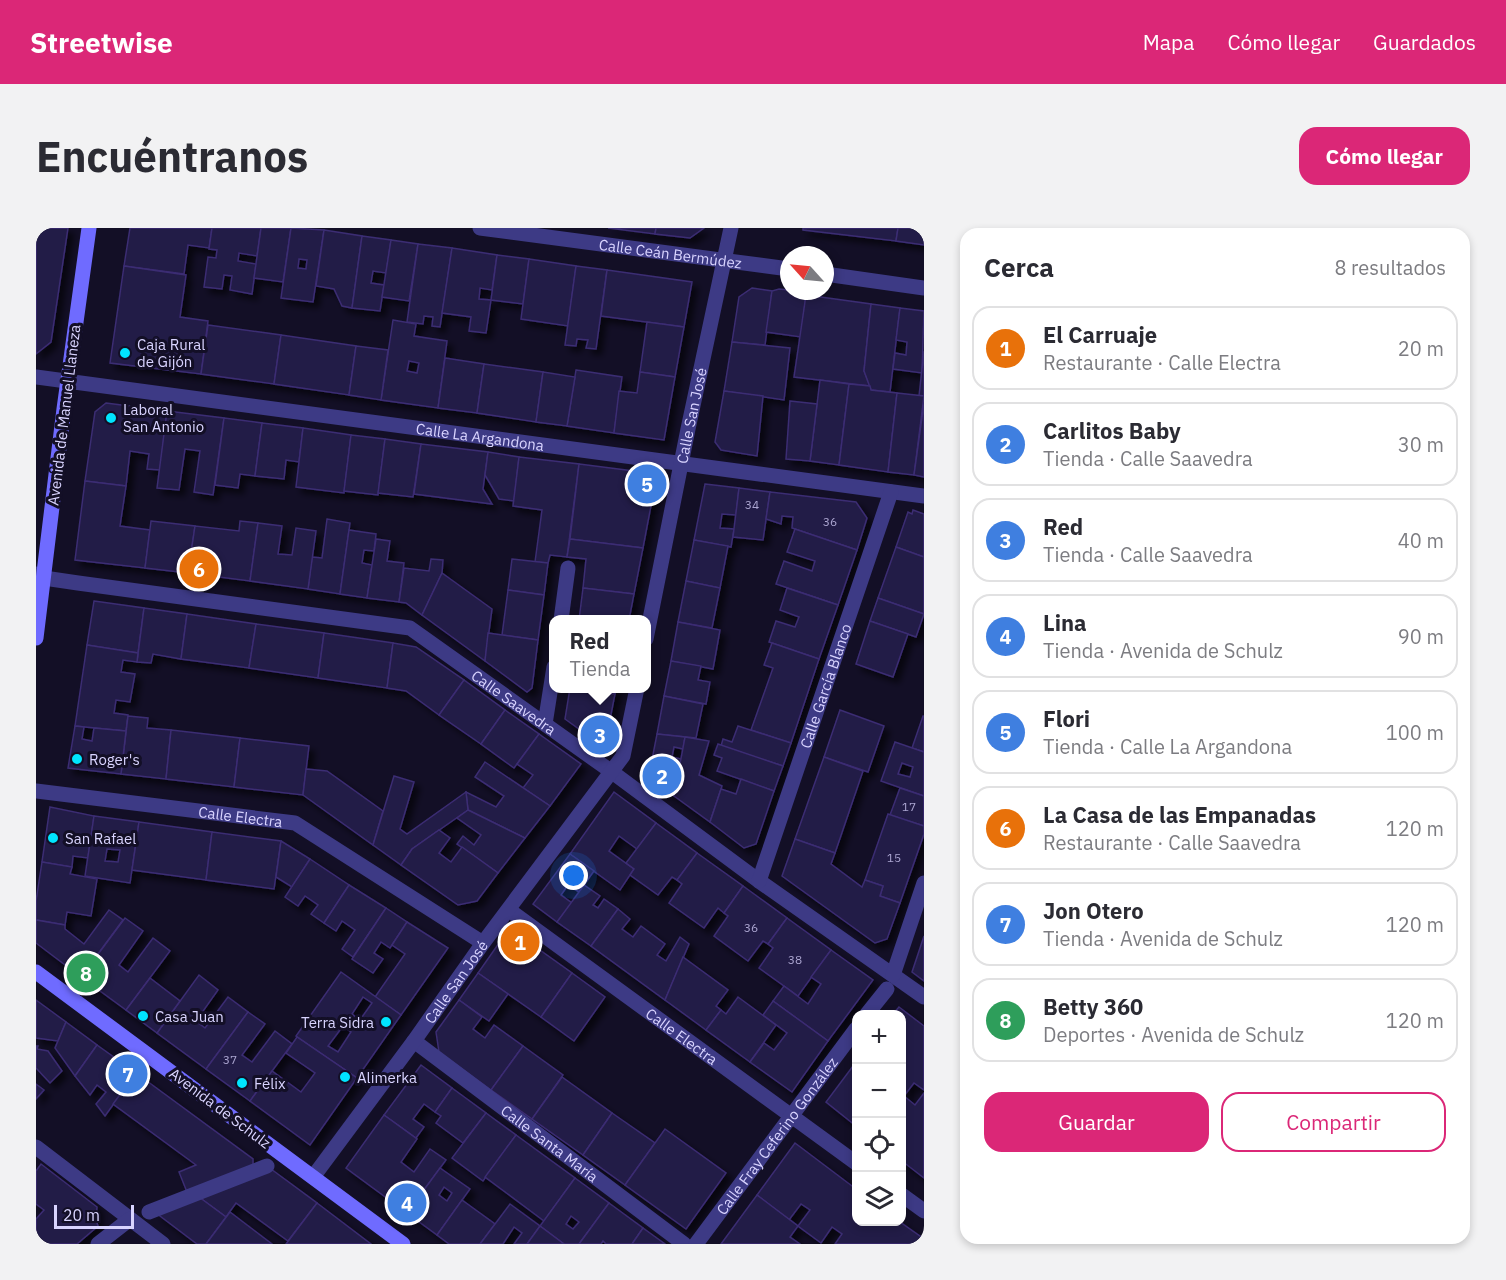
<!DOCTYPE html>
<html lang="es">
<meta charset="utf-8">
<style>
body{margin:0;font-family:"IBM Plex Sans",sans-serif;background:#f2f2f3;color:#2b2b33}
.controls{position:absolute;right:18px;bottom:18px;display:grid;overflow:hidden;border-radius:12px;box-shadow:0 3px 9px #0003}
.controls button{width:54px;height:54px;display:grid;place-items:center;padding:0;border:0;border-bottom:2px solid #e1e1e2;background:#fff;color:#2b2b33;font:30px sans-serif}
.compass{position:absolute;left:744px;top:18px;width:54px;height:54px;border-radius:50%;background:#fff;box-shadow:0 3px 9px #0003;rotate:297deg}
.scale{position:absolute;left:18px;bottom:15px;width:80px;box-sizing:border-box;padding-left:6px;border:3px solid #d9d4ff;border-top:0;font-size:16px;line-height:21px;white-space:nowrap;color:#d9d4ff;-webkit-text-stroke:4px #130f26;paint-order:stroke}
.you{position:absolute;left:538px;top:648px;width:21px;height:21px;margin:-15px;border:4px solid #fff;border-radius:50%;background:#1a73e8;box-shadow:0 0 0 9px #1a73e833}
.badge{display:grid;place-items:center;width:39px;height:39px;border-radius:50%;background:#db2777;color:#fff;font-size:20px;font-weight:700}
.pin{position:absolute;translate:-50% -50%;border:3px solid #fff;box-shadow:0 2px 6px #0006}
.popup{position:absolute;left:513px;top:387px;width:102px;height:78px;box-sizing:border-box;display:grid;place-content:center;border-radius:12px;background:#fff;filter:drop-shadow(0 2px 4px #0005);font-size:20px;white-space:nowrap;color:#7c7c81}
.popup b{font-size:22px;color:#2b2b33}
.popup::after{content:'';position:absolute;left:50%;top:100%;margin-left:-12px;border:12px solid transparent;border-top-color:#fff}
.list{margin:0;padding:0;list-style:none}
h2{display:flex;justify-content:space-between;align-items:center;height:78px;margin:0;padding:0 24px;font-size:26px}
h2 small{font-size:20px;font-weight:400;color:#7c7c81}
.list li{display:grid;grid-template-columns:39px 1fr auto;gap:18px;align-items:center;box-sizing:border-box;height:84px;margin:0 12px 12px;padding:0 12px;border:2px solid #e1e1e2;border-radius:18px}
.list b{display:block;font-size:22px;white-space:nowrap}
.list p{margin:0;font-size:20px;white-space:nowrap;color:#7c7c81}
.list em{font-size:20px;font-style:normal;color:#7c7c81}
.actions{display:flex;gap:12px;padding:18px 24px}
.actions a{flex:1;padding:14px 0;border:2px solid #db2777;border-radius:18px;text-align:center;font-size:21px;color:#db2777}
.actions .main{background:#db2777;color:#fff}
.icon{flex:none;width:33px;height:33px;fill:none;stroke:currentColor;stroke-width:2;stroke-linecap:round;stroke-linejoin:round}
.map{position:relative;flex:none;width:888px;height:1016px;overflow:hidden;border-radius:18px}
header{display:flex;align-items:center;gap:36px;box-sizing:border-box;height:84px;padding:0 30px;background:#db2777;color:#fff}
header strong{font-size:28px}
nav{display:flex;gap:33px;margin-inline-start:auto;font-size:21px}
.intro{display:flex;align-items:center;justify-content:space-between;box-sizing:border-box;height:144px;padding:0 36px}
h1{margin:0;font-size:42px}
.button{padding:15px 27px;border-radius:18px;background:#db2777;color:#fff;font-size:21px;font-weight:700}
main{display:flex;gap:36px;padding:0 36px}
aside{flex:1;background:#fff;border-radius:18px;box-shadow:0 3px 9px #0003}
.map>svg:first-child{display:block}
.building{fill:#241b47;stroke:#3b2d73;stroke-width:1.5;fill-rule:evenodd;filter:url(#shadow)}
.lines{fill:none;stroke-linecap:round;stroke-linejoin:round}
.street{stroke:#3d3a85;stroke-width:15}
.secondary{stroke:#6f6bff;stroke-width:15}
.poi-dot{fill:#00e5ff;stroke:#130f26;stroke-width:2}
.labels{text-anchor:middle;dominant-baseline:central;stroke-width:6;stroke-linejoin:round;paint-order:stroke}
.number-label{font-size:12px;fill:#aca6d1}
.street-label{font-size:15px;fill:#d9d4ff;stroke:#130f26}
.poi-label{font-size:15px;fill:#d9d4ff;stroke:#130f26;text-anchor:start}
</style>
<header>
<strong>Streetwise</strong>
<nav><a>Mapa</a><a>Cómo llegar</a><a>Guardados</a></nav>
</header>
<div class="intro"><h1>Encuéntranos</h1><a class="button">Cómo llegar</a></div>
<main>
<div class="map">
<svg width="888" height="1016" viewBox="0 0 888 1016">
<defs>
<filter id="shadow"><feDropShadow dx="5.5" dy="5.5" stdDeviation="3" flood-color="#0009"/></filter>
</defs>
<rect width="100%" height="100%" fill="#130f26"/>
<!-- building -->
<g class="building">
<path d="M0 0H32L15 114 0 126Z"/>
<path d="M94 0H176L173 20 152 17 148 46 88 38Z"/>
<path d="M176 0H225L221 28 203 25 202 33 220 36 216 66 194 62 196 48 188 47 186 61 168 59 172 29 180 30 181 22 173 21Z"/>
<path d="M225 0H255L247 54 218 50Z"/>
<path d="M255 0 288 2 277 74 245 70ZM263 31 271 32 270 41 262 40Z"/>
<path d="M572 0H620L619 6Z"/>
<path d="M620 0H668L654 10 619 6Z"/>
<path d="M767 0H862L860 13 767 2Z"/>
<path d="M862 0H888V17L860 13Z"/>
<path d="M288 2 326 8 316 80 306 78 298 61 280 58Z"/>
<path d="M326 8 355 12 350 45 337 43 335 55 348 57 344 83 316 80Z"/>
<path d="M355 12 382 16 373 73 346 69Z"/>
<path d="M382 16 416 20 404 99 396 98 397 89 388 88 387 96 371 94Z"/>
<path d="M416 20 461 27 456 62 444 60 443 71 455 72 450 105 433 103 435 89 406 85Z"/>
<path d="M461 27 493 31 487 76 455 72Z"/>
<path d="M493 31 540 38 532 98 485 91Z"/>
<path d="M88 38 150 47 144 89 172 93 165 146 74 135Z"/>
<path d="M540 38 571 42 560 121 550 120 552 112 541 111 540 118 529 117Z"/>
<path d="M571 42 656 54 648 99 565 88Z"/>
<path d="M716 60 736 63 729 117 696 114 703 69Z"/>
<path d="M743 61 764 63 766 67H770L765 109 730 104 736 63Z"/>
<path d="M770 67 835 76 828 143 834 158 758 149Z"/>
<path d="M835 76 864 80 854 164 835 162 828 143Z"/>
<path d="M864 80 888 83 886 145 857 141 859 125 870 127 871 114 860 112Z"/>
<path d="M357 92 380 96 378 108 411 113 402 180 345 172ZM373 133 383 135 381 145 371 143Z"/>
<path d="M611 94 648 99 639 149 604 144Z"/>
<path d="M172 97 245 107 238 156 165 146Z"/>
<path d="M245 107 320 118 313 167 238 156Z"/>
<path d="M696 114 754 120 748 172 688 163Z"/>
<path d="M320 118 352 122 345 172 313 167Z"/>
<path d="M888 123V168H883Z"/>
<path d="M409 130 448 136 441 185 402 180Z"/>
<path d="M448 136 507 144 500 194 441 185Z"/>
<path d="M540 142 586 149 578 205 531 198Z"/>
<path d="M507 144 539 149 531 198 500 194Z"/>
<path d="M604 144 639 149 628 212 578 205 583 163 601 165Z"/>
<path d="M784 152 813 156 803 237 774 233Z"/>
<path d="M813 156 834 158 835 162 861 165 852 244 803 237Z"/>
<path d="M688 163 727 168 721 228 685 222 679 214Z"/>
<path d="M861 165 888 168 878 247 852 244Z"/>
<path d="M754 173 781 176 774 233 750 231Z"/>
<path d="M70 175 131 183 124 242 111 241 113 226 94 223 90 258 49 253 59 184Z"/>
<path d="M888 175V249L878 247Z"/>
<path d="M131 183 188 190 177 267 158 264 164 223 149 221 143 262 121 260Z"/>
<path d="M188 190 226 195 219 248 204 246 202 260 179 257Z"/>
<path d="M226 195 267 200 263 234 250 232 248 251 219 248Z"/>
<path d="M267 200 315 207 308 265 260 259Z"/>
<path d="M315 207 349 211 342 267 308 263Z"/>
<path d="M349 211 385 216 377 269 342 265Z"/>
<path d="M385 216 452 224 447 261 456 276 378 266Z"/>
<path d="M452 224 483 229 478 273 463 271 449 247Z"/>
<path d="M483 229 543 236 531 329 514 327 512 335 499 334 506 282 477 278Z"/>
<path d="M543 236 621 246 607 320 534 311Z"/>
<path d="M49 253 90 258 84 298 114 302 109 340 39 332Z"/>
<path d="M669 256 703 260 700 287 686 286 684 300 698 301 695 319 658 312Z"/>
<path d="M703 260 734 264 727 312 697 309Z"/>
<path d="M734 264 820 274 831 290 821 322 756 300 757 289 746 288 745 296 730 291Z"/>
<path d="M877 282 888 286V329L860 319 872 284 876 286Z"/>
<path d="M291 291 314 295 304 366 272 361 276 329 286 330Z"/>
<path d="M115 293 159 298 152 345 109 340Z"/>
<path d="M204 293 222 295 214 353 152 345 159 298 203 303Z"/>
<path d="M222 295 246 298 242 326 256 327 260 300 280 303 272 361 214 353Z"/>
<path d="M759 301 821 322 802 377 740 356 748 333 776 343 779 333 751 324Z"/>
<path d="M313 302 340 306 338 323 328 322 326 335 336 337 331 370 304 366Z"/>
<path d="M340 311 354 313 351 333 368 335 363 374 331 370Z"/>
<path d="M534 311 607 320 598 366 547 360 550 331 531 329Z"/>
<path d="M658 312 692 318 684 360 650 353Z"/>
<path d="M860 319 888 329V386L842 370Z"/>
<path d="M395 331 407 332 406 345 386 387 370 375 363 374 368 340 393 343Z"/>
<path d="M476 331 512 335 508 367 472 362Z"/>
<path d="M406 345 456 381 449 433 386 387Z"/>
<path d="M650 353 684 360 676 400 642 394Z"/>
<path d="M547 360 598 366 593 392H543Z"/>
<path d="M751 360 802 377 783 431 733 414 740 393 759 399 763 389 744 382Z"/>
<path d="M472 362 508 367 502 412 466 407Z"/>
<path d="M842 370 888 386 880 409 834 393Z"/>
<path d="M58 373 108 380 102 425 51 417Z"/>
<path d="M108 380 151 386 145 431 117 426 115 435 101 434Z"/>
<path d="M151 386 220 396 213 440 145 431Z"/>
<path d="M834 393 872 406 857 449 820 436Z"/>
<path d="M642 394 684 402 677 441 635 433Z"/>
<path d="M220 396 288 405 282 450 213 440Z"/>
<path d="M288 405 357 415 351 460 282 450Z"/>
<path d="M452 405 502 412 496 460 491 464 449 433Z"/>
<path d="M357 415 380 419 428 452 403 487 370 463 351 460Z"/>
<path d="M736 415 783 431 755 515 715 502 737 440 728 437Z"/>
<path d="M51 417 102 425 101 434 87 432 85 444 99 446 94 474 80 472 78 485 92 487 90 503 39 498Z"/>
<path d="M635 433 665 438 662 452 674 454 670 476 628 468Z"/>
<path d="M428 452 469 482 445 516 403 487Z"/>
<path d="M534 460 579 466 570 512 561 514 529 491Z"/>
<path d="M535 460H580L579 466Z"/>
<path d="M628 468 667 476 660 510 621 506Z"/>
<path d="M469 482 503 506 478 540 445 516Z"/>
<path d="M804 482 848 498 832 544 788 529Z"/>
<path d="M92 488 112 490 111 500 135 502 130 551 85 546Z"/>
<path d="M887 488H888V524L876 520Z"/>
<path d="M39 498 48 499 46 511 56 513 58 500 90 503 85 546 32 540Z"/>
<path d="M702 498 755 515 747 538 685 518 687 511 696 514Z"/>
<path d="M135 502 204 510 198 559 130 551Z"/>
<path d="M503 506 545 536 514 578 487 560 497 547 481 536Z"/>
<path d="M621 506 649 509 647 521 638 519 636 529 645 531 638 568 619 553 614 542Z"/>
<path d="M649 509 673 513 663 547 686 558 674 594 638 568Z"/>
<path d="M204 510 273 518 267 567 198 559Z"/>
<path d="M859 514 888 524V568L845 553ZM866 535 877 539 874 549 862 546Z"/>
<path d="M682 516 747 538 738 563 681 543 686 530 678 527Z"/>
<path d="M788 529 827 543 799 625 759 611Z"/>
<path d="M449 534 514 578 489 610 432 582 430 564 460 579 468 568 439 549Z"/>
<path d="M270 541 291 543 347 583 337 617 267 567Z"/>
<path d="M358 548 378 554 364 601 371 606 430 564 432 582 376 621 365 637 337 617Z"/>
<path d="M705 551 738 563 720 616 708 620 674 594 685 561 700 566Z"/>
<path d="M864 560 888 568V598L854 587Z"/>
<path d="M578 564 620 595 601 621 583 608 573 623 598 641 584 662 534 626Z"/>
<path d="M14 579 58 588 52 630 37 628 36 639 6 634Z"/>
<path d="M432 582 489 610 462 645 421 616 427 608 438 617 445 607 421 590Z"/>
<path d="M852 586 888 598V606L864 675 844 668 847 658 829 652Z"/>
<path d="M58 588 103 594 94 655 49 648ZM71 621 84 622 82 634 69 633Z"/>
<path d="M103 594 176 604 170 652 96 642Z"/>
<path d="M620 595 661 625 641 652 636 649 622 667 594 647 598 641 590 635Z"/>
<path d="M403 602 414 610 403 625 415 634 426 619 462 645 441 673 422 677 365 637 376 621Z"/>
<path d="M176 604 245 613 238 661 170 652Z"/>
<path d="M759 611 799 625 795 636 826 659 829 652 847 658 844 668 864 675 851 711 839 715 746 648Z"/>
<path d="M245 613 274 631 256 659 240 649Z"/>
<path d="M661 625 707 658 688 685 682 680 668 700 633 675 646 656 641 652Z"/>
<path d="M534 626 558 643 543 664 532 657 525 667 536 675 521 694 497 676Z"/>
<path d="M274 631 313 657 288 695 275 686 282 677 269 668 262 678 249 669Z"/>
<path d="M6 634 36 639 34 646 61 651 55 688 31 684 29 697 0 692V673Z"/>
<path d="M313 657 350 680 317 729 306 721 319 702 306 693 300 703 288 695Z"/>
<path d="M548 657 564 668 557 677 562 680 568 671 582 681 555 718 521 694Z"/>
<path d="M707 658 751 690 732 716 727 713 712 733 678 708 692 688 688 685Z"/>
<path d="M350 680 371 694 354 720 345 714 338 725 347 731 337 745 316 731Z"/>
<path d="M582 681 594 691 586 701 597 709 605 698 629 716 621 727 630 733 644 709 653 716 629 772 555 718Z"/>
<path d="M73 682 87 692 45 749 0 715V692L29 697V701L48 716Z"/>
<path d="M89 690 107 703 83 737 92 744 117 710 134 723 90 782 45 749Z"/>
<path d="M751 690 795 722 762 768 723 740 737 720 732 716Z"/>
<path d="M371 694 412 720 365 787 339 769 369 726 356 717Z"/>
<path d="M480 705 536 745 505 789 442 745 468 708Z"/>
<path d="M888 708V753L876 744Z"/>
<path d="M795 722 837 752 792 813 737 773 748 758 772 776 785 756 775 749Z"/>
<path d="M647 729 692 762 680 778 685 782 670 802 629 772Z"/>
<path d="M305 744 365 787 321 850 260 808ZM327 769 336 775 324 792 316 786ZM307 798 315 804 302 824 292 818Z"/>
<path d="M442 745 472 766 453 793 423 772Z"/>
<path d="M536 745 569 769 538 813 505 789Z"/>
<path d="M163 747 182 762 160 793 169 800 192 769 212 784 170 841 121 805Z"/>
<path d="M114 750 144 773 121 805 90 782Z"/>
<path d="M702 769 740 797 714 834 670 802 685 782 690 786Z"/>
<path d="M0 772 30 794 22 813 0 810Z"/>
<path d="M423 772 446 789 437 801 449 810 458 797 487 818 455 862 403 824 400 804Z"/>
<path d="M737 773 792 813 756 864 714 834 728 815 738 822 751 805 727 787Z"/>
<path d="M863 779 888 798V862L878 855 868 868 879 877 888 865V950L866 933V786H857Z"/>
<path d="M212 784 229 796 206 827 216 834 239 803 256 816 214 873 170 841Z"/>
<path d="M30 794 61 817 39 848 19 820Z"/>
<path d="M261 809 321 850 274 917 214 873 236 843 265 864 279 845 250 825Z"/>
<path d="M61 817 100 845 69 888 60 876 70 864 61 857 54 867 39 848Z"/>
<path d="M0 818H2L1 821 12 823 26 843 14 855 0 840Z"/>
<path d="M487 818 527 847 496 891 455 862Z"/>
<path d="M820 834V898L790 874Z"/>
<path d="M385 837 416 860 399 884 388 876 377 891 388 899 380 910 348 887Z"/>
<path d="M100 845 217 931V937L151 964 143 944 160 937 77 876Z"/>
<path d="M526 849 576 885 547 927 496 891Z"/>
<path d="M0 856 8 862 0 871Z"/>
<path d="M416 860 450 885 427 915 400 895 405 888 399 884Z"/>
<path d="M450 885 480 907 447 953 416 930Z"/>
<path d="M576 885 619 915 589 957 547 927Z"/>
<path d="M348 887 381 911 365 934 378 944 394 921 410 932 371 985 310 940Z"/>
<path d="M629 901 690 945 650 1001 589 957Z"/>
<path d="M480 907 539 950 508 993 449 949Z"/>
<path d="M759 915 820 961V994H864L888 1011V1016H799L806 1006 796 999 785 1015 762 998 774 982 765 976 753 992 721 967Z"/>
<path d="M5 936 61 979 60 992 62 998 41 1016H0V991L8 982 0 976V943Z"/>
<path d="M404 940 434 961 401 1007 371 985ZM408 959 416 965 411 973 403 967Z"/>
<path d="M235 941 281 975 252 1013 200 975 190 989 163 969Z"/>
<path d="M539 950 573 975 543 1016H528L504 998ZM535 988 543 994 537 1001 530 996Z"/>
<path d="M721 967 762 998 754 1009 764 1016H685Z"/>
<path d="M163 969 190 989 170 1016H161L120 985Z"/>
<path d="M426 972 459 996 444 1016H413L401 1007Z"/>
<path d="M281 975 335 1016H250Z"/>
<path d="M573 975 607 1000 596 1016H570L567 1013 565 1016H543Z"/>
<path d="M474 976 504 998 491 1016H478L486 1005 478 999 467 1016H444Z"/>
<path d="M194 984 236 1016H170Z"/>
<path d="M504 998 528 1016H491Z"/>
<path d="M607 1000 629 1016H596Z"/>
</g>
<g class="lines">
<!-- street -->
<g class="street">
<path id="s1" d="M444 0 753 41"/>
<path d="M789 46 888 60"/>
<path id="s2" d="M0 149 888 268"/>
<path id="s3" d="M0 346 8 350 42 355 374 400 576 544 723 653 888 769"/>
<path d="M525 392 532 340"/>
<path id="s4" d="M610 411 652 201 695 0"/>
<path d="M509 496 518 439"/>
<path id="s5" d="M0 563 259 595 447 715"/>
<path id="s6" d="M723 653 855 264"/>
<path id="s7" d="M473 682 820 935"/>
<path d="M857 747 888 655"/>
<path d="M831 786 851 761"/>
<path id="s8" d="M378 813 648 1016"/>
<path d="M0 919 127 1016"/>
<path id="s9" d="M277 949 378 813 447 715 587 528 601 460"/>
<path d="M866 967 888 983"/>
<path d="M113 984 231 938"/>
<path d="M62 1016 94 991"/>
<path id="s10" d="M660 1016 820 801"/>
</g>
<!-- secondary -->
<g class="secondary">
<path d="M0 410 28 181 53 0"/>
<path d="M0 744 367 1016"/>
</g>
</g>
<!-- markers -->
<g class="poi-dot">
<circle cx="89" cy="125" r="6"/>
<circle cx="75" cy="190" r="6"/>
<circle cx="41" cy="531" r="6"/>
<circle cx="17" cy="610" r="6"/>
<circle cx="107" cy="788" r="6"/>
<circle cx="350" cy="794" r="6"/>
<circle cx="309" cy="849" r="6"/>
<circle cx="206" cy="855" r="6"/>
</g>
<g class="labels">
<!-- number labels -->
<g class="number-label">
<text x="716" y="276">34</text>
<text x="794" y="293">36</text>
<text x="873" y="578">17</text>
<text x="858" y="629">15</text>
<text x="715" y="699">36</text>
<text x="759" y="731">38</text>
<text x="194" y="831">37</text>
</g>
<!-- street labels -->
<g class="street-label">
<text stroke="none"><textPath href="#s1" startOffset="192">Calle Ceán Bermúdez</textPath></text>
<text transform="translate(28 187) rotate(-83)">Avenida de Manuel Llaneza</text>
<text stroke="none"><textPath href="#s4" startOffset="228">Calle San José</textPath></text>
<text stroke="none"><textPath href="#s2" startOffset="448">Calle La Argandona</textPath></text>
<text stroke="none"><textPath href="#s6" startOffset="206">Calle García Blanco</textPath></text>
<text stroke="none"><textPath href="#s3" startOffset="506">Calle Saavedra</textPath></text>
<text stroke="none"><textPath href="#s5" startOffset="206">Calle Electra</textPath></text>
<text stroke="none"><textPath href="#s9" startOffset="242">Calle San José</textPath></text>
<text stroke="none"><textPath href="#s7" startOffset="214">Calle Electra</textPath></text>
<text transform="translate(184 880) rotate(37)">Avenida de Schulz</text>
<text stroke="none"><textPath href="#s10" startOffset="135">Calle Fray Ceferino González</textPath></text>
<text stroke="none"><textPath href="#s8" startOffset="170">Calle Santa María</textPath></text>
</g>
<!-- poi labels -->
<g class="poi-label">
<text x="101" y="116">Caja Rural<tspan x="101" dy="17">de Gijón</tspan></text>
<text x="87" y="181">Laboral<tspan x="87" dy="17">San Antonio</tspan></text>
<text x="53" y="531">Roger's</text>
<text x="29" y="610">San Rafael</text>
<text x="119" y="788">Casa Juan</text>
<text x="338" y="794" text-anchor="end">Terra Sidra</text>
<text x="321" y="849">Alimerka</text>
<text x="218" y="855">Félix</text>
</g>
</g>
</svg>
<div class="controls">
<button>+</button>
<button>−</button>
<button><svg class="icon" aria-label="locate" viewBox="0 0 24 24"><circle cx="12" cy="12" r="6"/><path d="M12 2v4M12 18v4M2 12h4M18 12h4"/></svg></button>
<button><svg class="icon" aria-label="layers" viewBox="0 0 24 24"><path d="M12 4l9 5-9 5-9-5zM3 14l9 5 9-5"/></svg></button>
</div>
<svg class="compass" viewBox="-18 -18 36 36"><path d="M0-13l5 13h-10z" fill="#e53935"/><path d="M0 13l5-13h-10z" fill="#7c7c81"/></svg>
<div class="scale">20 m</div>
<div class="you"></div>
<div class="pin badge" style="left:484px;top:714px;background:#e8710a">1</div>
<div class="pin badge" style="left:626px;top:548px;background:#3f7fe0">2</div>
<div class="pin badge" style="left:564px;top:507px;background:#3f7fe0">3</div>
<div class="popup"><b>Red</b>Tienda</div>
<div class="pin badge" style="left:371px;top:975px;background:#3f7fe0">4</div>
<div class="pin badge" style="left:611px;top:256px;background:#3f7fe0">5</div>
<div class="pin badge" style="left:163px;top:341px;background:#e8710a">6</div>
<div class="pin badge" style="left:92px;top:846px;background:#3f7fe0">7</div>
<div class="pin badge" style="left:50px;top:745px;background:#2e9e5b">8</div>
</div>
<aside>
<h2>Cerca<small>8 resultados</small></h2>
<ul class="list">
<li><span class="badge" style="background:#e8710a">1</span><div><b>El Carruaje</b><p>Restaurante · Calle Electra</p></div><em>20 m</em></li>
<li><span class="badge" style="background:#3f7fe0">2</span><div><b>Carlitos Baby</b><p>Tienda · Calle Saavedra</p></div><em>30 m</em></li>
<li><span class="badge" style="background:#3f7fe0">3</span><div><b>Red</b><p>Tienda · Calle Saavedra</p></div><em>40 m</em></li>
<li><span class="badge" style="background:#3f7fe0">4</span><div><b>Lina</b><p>Tienda · Avenida de Schulz</p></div><em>90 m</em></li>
<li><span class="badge" style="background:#3f7fe0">5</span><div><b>Flori</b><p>Tienda · Calle La Argandona</p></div><em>100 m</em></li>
<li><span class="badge" style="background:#e8710a">6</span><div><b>La Casa de las Empanadas</b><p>Restaurante · Calle Saavedra</p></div><em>120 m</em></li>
<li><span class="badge" style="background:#3f7fe0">7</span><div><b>Jon Otero</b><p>Tienda · Avenida de Schulz</p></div><em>120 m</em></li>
<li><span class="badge" style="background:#2e9e5b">8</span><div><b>Betty 360</b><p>Deportes · Avenida de Schulz</p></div><em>120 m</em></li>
</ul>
<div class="actions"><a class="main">Guardar</a><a>Compartir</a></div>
</aside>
</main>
